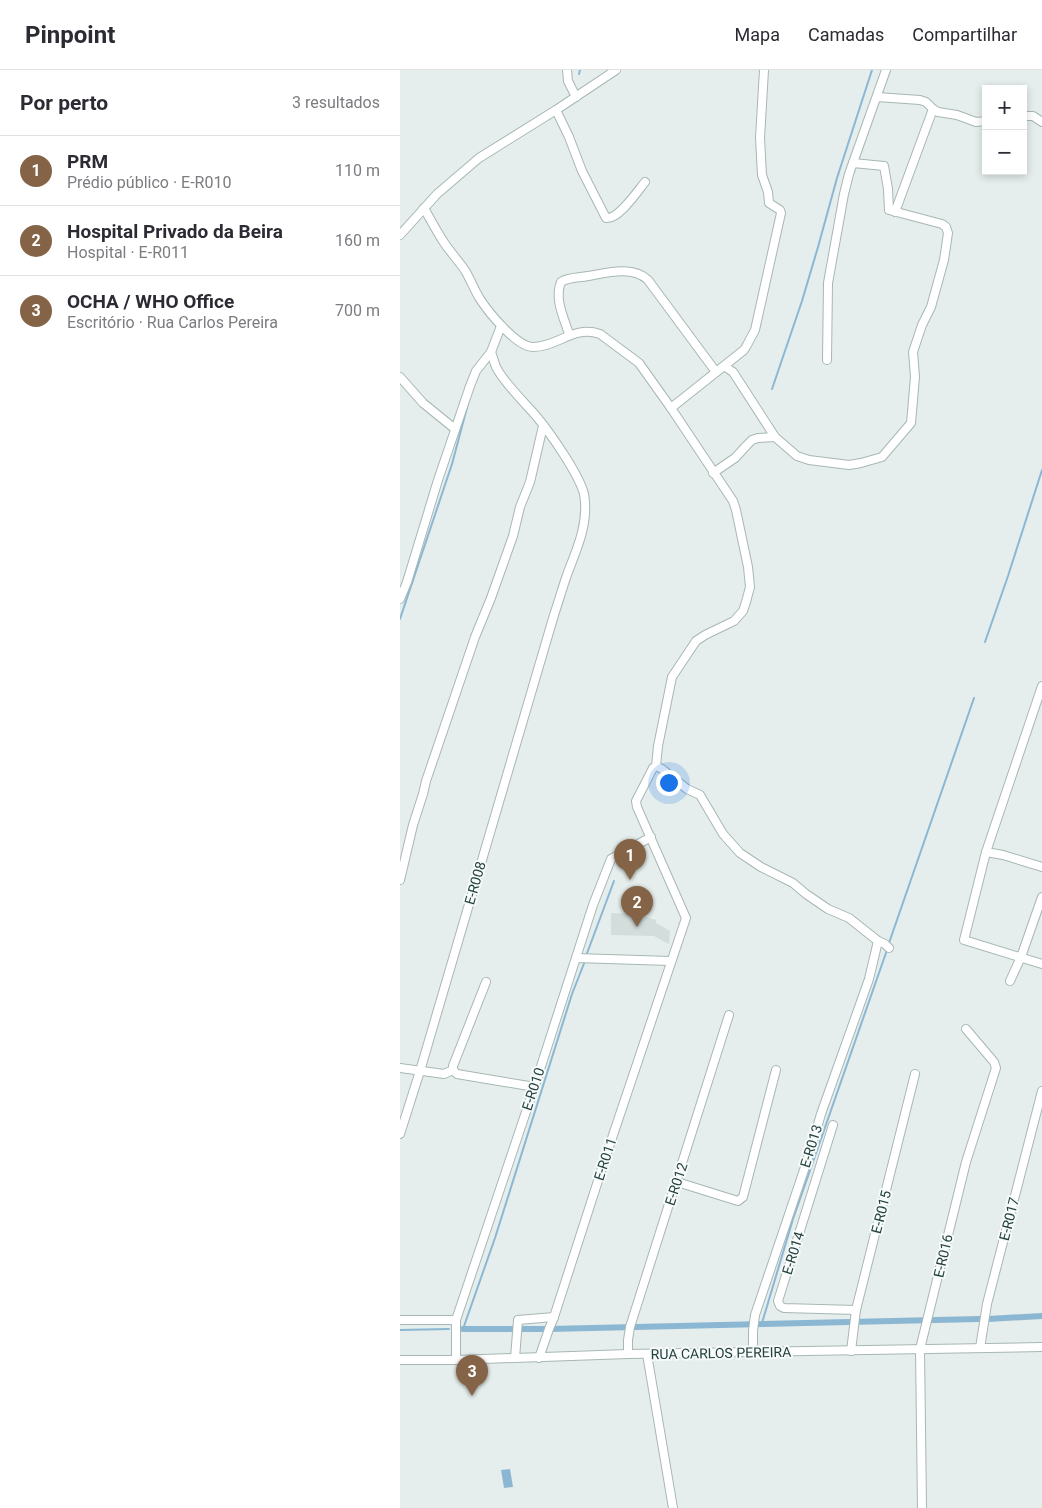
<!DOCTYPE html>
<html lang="pt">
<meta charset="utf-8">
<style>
body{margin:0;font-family:Roboto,sans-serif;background:#f7f7f7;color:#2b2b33}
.controls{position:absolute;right:15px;top:15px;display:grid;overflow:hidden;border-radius:0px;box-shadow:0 2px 8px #0003}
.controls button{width:45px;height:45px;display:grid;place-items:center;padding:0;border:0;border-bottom:1px solid #e1e1e2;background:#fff;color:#2b2b33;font:25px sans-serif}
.you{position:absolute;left:268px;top:712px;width:18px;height:18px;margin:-12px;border:4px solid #fff;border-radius:50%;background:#1a73e8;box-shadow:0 0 0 8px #1a73e833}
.badge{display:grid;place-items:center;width:32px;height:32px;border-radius:50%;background:#856346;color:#fff;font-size:16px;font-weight:700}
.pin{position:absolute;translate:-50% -41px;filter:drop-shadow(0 1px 2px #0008)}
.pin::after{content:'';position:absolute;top:26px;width:18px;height:15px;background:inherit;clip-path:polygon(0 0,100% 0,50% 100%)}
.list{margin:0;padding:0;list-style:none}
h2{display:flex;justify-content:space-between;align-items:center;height:65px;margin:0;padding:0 20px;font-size:21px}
h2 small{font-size:16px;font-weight:400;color:#7c7c81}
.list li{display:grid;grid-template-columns:32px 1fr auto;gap:15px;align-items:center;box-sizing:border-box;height:70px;padding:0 20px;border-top:1px solid #e1e1e2}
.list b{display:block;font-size:19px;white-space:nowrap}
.list p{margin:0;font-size:16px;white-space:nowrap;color:#7c7c81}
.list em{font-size:16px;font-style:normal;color:#7c7c81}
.map{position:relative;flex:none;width:642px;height:1438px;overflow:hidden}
header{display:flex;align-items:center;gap:30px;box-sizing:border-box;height:70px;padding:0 25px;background:#fff;border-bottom:1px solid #e1e1e2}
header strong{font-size:24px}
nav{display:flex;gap:28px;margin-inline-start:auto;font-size:18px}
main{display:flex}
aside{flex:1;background:#fff}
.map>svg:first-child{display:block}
.built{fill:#d3dedc}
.water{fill:#8cb7d3}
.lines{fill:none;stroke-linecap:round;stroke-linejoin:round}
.stream{stroke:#8cb7d3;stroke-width:2}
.canal{stroke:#8cb7d3;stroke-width:6}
.minor-casing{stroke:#a7b7b5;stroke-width:10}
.minor{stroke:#fff;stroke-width:8}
.labels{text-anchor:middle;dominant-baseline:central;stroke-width:4;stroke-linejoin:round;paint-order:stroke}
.street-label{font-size:14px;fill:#234140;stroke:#f6faf9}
</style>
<header>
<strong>Pinpoint</strong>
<nav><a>Mapa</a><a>Camadas</a><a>Compartilhar</a></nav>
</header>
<main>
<aside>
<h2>Por perto<small>3 resultados</small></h2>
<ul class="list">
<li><span class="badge">1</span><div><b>PRM</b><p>Prédio público · E-R010</p></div><em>110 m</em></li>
<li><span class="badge">2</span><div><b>Hospital Privado da Beira</b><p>Hospital · E-R011</p></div><em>160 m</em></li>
<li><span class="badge">3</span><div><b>OCHA / WHO Office</b><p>Escritório · Rua Carlos Pereira</p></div><em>700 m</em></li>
</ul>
</aside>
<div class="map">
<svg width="642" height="1438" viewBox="0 0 642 1438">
<rect width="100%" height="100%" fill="#e5eeec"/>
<!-- built -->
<path class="built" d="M211 843 238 844 256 850V853L270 861 269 874 254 866 211 865Z"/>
<!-- water -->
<path class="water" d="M110 1399 113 1417 104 1418 101 1400Z"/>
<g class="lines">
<!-- stream -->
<g class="stream">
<path d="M179 4 180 0"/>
<path d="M372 319 402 231 418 177 437 108 472 0"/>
<path d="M0 549 52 394 69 330"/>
<path d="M585 572 608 506 642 400"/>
<path d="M489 873 574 628"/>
<path d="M186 886 214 811"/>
<path d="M362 1253 393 1149 487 880"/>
<path d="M63 1259 95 1168 172 924 185 891"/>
<path d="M0 1260 49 1259"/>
</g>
<!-- canal -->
<g class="canal">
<path d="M588 1249 642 1246"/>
<path d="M63 1259H149L579 1249"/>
</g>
<!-- minor casing -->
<g class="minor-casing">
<g id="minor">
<path d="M167 0 168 11 176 27"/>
<path d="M477 27 520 30 526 32 533 39 538 42 557 45 576 52 586 51"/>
<path d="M156 40 169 67 182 101 206 148C218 150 237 122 245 112"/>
<path d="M623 46H633L642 52"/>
<path d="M24 138C30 149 36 160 43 171 50 182 59 191 66 202 71 211 75 221 80 229 89 243 117 277 133 277 158 277 173 255 200 264L239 293 271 338 333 431 336 440 348 497 350 517 346 532 343 541 334 551 305 565 296 571 272 607 258 676 256 696 253 698 236 731 237 737 286 848 206 1086 154 1247 149 1259 139 1288"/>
<path d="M495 142 533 39"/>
<path d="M0 165 37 124 79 88 156 40 216 0"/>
<path d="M169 264C164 248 154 229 161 212 169 207 179 208 188 206 206 203 233 195 248 210L316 302"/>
<path d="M427 290 428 213 444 124 449 104 486 0"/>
<path d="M324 296 333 302 375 367 397 386 409 390 449 395 461 393 482 387 511 353 515 307 513 282 522 255 531 237 544 190 548 163 546 157 542 154 489 140 488 119 484 96 453 93"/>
<path d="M0 307 23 333 55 359"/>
<path d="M271 338 344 280 347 275 355 260 381 143 380 140 369 133 368 122 362 105 360 68 364 0"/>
<path d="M313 403 335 388 347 375 352 370 358 368 375 367"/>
<path d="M0 529 7 512 38 410 70 316 76 301 91 282 101 256"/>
<path d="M642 616 586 782 564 870 642 894"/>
<path d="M256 696 262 699 287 719 300 725 323 764 340 783 361 797 393 813 406 824 428 839 449 848 478 871 485 874 489 878"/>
<path d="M586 782 603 785 642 797"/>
<path d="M0 810 13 755 23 724 26 711 75 567 91 528 113 466 120 437 130 412 143 356"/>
<path d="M176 888 270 891"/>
<path d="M610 911 621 887 642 827"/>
<path d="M86 912 53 996V1000L57 1004 129 1016 134 1018"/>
<path d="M0 998 44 1004 53 1000"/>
<path d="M433 1055 378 1231 380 1236 384 1238 456 1240"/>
<path d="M0 1064 20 1001 154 545C159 530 163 516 168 502 178 477 189 451 184 424 179 404 150 363 137 347 125 333 104 313 96 297 94 292 93 287 91 282"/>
<path d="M277 1112 338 1131 343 1127 376 1000"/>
<path d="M0 1250H56"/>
<path d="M580 1278 587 1234 642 1021"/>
<path d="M451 1281 456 1240 515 1004"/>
<path d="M353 1283V1261L355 1245 407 1091 421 1044 469 909 478 871"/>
<path d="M228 1284V1270L230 1257 329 945"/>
<path d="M247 1284 273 1438"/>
<path d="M115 1288 118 1250 154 1247"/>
<path d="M0 1290H56L228 1284 642 1277"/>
<path d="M56 1290V1250L134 1018 193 835 211 789 251 767"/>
<path d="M522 1438 520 1279 566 1092 596 998 594 992 566 959"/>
</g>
</g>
<!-- minor -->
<use href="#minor" class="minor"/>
</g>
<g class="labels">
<!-- street labels -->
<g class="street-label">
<text transform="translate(75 813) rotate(-74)">E-R008</text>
<text transform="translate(133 1019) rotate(-72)">E-R010</text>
<text transform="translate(411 1076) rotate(-73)">E-R013</text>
<text transform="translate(205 1089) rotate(-72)">E-R011</text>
<text transform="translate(276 1114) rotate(-72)">E-R012</text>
<text transform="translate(481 1142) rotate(-76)">E-R015</text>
<text transform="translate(609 1149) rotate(-76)">E-R017</text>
<text transform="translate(393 1183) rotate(-73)">E-R014</text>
<text transform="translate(543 1186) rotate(-77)">E-R016</text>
<text transform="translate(321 1283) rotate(-1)">RUA CARLOS PEREIRA</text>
</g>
</g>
</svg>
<div class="controls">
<button>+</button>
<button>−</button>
</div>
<div class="you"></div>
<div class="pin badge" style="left:230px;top:810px">1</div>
<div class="pin badge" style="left:237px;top:857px">2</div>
<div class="pin badge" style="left:72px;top:1326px">3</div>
</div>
</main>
